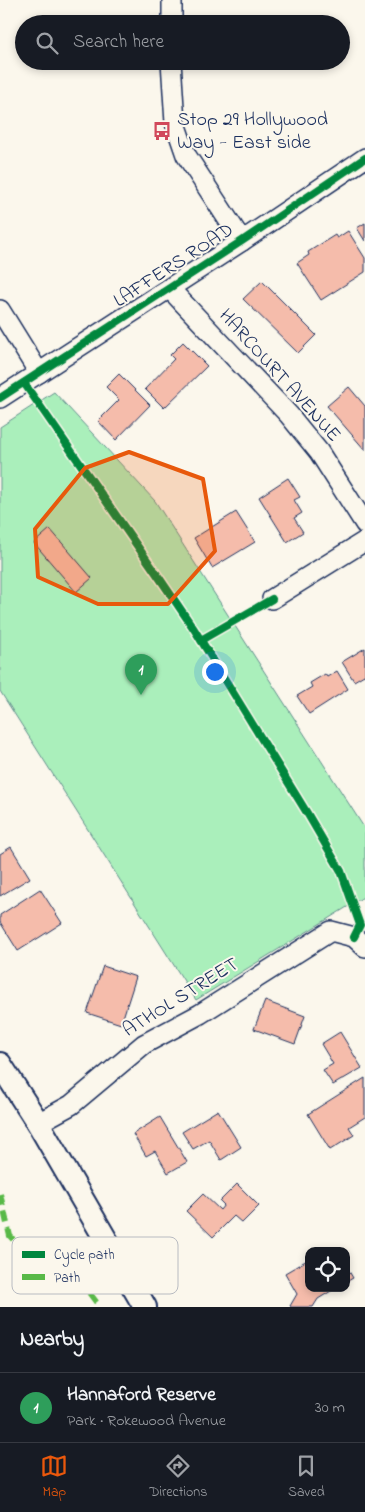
<!DOCTYPE html>
<meta charset="utf-8">
<style>
body{margin:0;font-family:"Indie Flower",sans-serif;background:#242831;color:#f1f3f6}
.controls{position:absolute;right:15px;bottom:15px;display:grid;overflow:hidden;border-radius:10px;box-shadow:0 2px 8px #0003}
.controls button{width:45px;height:45px;display:grid;place-items:center;padding:0;border:0;border-bottom:1px solid #363941;background:#171b24;color:#f1f3f6;font:25px sans-serif}
.you{position:absolute;left:214px;top:671px;width:18px;height:18px;margin:-12px;border:4px solid #fff;border-radius:50%;background:#1a73e8;box-shadow:0 0 0 8px #1a73e833}
.badge{display:grid;place-items:center;width:32px;height:32px;border-radius:50%;background:#ea580c;color:#fff;font-size:16px;font-weight:700}
.pin{position:absolute;translate:-50% -41px;filter:drop-shadow(0 1px 2px #0008)}
.pin::after{content:'';position:absolute;top:26px;width:18px;height:15px;background:inherit;clip-path:polygon(0 0,100% 0,50% 100%)}
.list{margin:0;padding:0;list-style:none}
h2{display:flex;justify-content:space-between;align-items:center;height:65px;margin:0;padding:0 20px;font-size:21px}
h2 small{font-size:16px;font-weight:400;color:#9ea1a6}
.list li{display:grid;grid-template-columns:32px 1fr auto;gap:15px;align-items:center;box-sizing:border-box;height:70px;padding:0 20px;border-top:1px solid #363941}
.list b{display:block;font-size:19px;white-space:nowrap}
.list p{margin:0;font-size:16px;white-space:nowrap;color:#9ea1a6}
.list em{font-size:16px;font-style:normal;color:#9ea1a6}
.icon{flex:none;width:28px;height:28px;fill:none;stroke:currentColor;stroke-width:2;stroke-linecap:round;stroke-linejoin:round}
.map{position:relative;flex:none;width:365px;height:1307px;overflow:hidden}
.search{position:absolute;background:#171b24;box-shadow:0 2px 8px #0003;left:15px;right:15px;top:15px;height:55px;display:flex;align-items:center;gap:12px;box-sizing:border-box;padding:0 18px;border-radius:28px;color:#9ea1a6;font-size:19px}
.sheet{height:135px;background:#171b24}
nav{display:flex;justify-content:space-around;align-items:center;box-sizing:border-box;height:70px;border-top:1px solid #363941;background:#171b24;font-size:14px;color:#9ea1a6}
nav a{display:grid;justify-items:center;gap:2px}
nav .on{color:#ea580c}
.map>svg:first-child{display:block}
.green{fill:#aaefbb;stroke:#628f8c}
.building{fill:#f5bcab;stroke:#1b2f5e}
.lines{fill:none;stroke-linecap:round;stroke-linejoin:round}
.minor-casing{stroke:#1b2f5e;stroke-width:22}
.major-casing{stroke:#1b2f5e;stroke-width:26}
.minor{stroke:#fbf7ec;stroke-width:19}
.major{stroke:#fbf7ec;stroke-width:22}
.quiet{stroke:#58b947;stroke-width:6;stroke-dasharray:12 6;stroke-linecap:butt}
.cycleway-casing{stroke:#fbf7ec;stroke-width:11}
.cycleway{stroke:#00873e;stroke-width:8}
.marked{fill:#e8590c;fill-opacity:0.2;stroke:#e8590c;stroke-width:4;stroke-linejoin:round}
.labels{text-anchor:middle;dominant-baseline:central;stroke-width:4;stroke-linejoin:round;paint-order:stroke}
.poi-label{font-size:20px;fill:#1b2f5e;stroke:#fbf7ec;text-anchor:start}
.street-label{font-size:20px;fill:#1b2f5e;stroke:#fbf7ec}
.key{fill:#fbf7ec;stroke:#b8bbc1;stroke-width:1}
.key-label{font-size:14px;fill:#1b2f5e}
</style>
<div class="map">
<svg width="365" height="1307" viewBox="0 0 365 1307">
<rect width="100%" height="100%" fill="#fbf7ec"/>
<filter id="ink" filterUnits="userSpaceOnUse"><feTurbulence type="fractalNoise" baseFrequency=".02" numOctaves="2"/><feDisplacementMap in="SourceGraphic" scale="10" xChannelSelector="R" yChannelSelector="G"/><feConvolveMatrix kernelMatrix="1 2 1 2 8 2 1 2 1" color-interpolation-filters="sRGB"/></filter>
<g filter="url(#ink)">
<!-- green -->
<path class="green" d="M54 392 155 501 365 829V896L196 1000 0 691V427Z"/>
<!-- building -->
<g class="building">
<path d="M365 223V241L357 228Z"/>
<path d="M348 231 365 258V272L321 300 297 263 309 255 308 252 335 235 337 238Z"/>
<path d="M262 281 316 335 298 353 243 299Z"/>
<path d="M183 342 207 366 164 408 145 389 174 359 170 355Z"/>
<path d="M119 374 150 405 116 440 98 421 119 400 106 387Z"/>
<path d="M349 387 365 406V450L327 406Z"/>
<path d="M288 478 300 497 294 500 302 513 294 518 303 532 287 542 259 497Z"/>
<path d="M236 512 255 542 212 568 194 538Z"/>
<path d="M50 529 92 578 76 592 34 543Z"/>
<path d="M365 648V676L364 675 354 681 342 662Z"/>
<path d="M337 671 348 689 309 714 297 696 312 687 310 683 325 674 327 677Z"/>
<path d="M11 847 30 878 0 896V854Z"/>
<path d="M40 889 62 923 18 951 0 922V915Z"/>
<path d="M103 966 136 977 121 1024 87 1013Z"/>
<path d="M265 1001 305 1016 295 1044 254 1029Z"/>
<path d="M340 1032 362 1068 333 1085 323 1070 333 1064 321 1044Z"/>
<path d="M365 1078V1117L349 1127 354 1135 330 1150 308 1114Z"/>
<path d="M218 1110 241 1147 221 1160 209 1140 193 1149 182 1132Z"/>
<path d="M160 1117 187 1162 168 1173 155 1151 146 1156 133 1134Z"/>
<path d="M237 1184 259 1206 242 1223 234 1216 213 1237 186 1211 203 1194 220 1210 224 1205 220 1201Z"/>
<path d="M309 1259V1288H336L318 1299 313 1307H291L290 1306 297 1294 285 1273Z"/>
<path d="M346 1266 353 1278 346 1282Z"/>
</g>
<g class="lines">
<!-- minor casing -->
<g class="minor-casing">
<g id="minor">
<path d="M172 24V0"/>
<path d="M171 61 175 123 186 155 242 241"/>
<path d="M170 289 289 415 319 452 365 524"/>
<path d="M0 310 39 373"/>
<path d="M0 398 242 241 365 158"/>
<path d="M272 599 365 541"/>
<path d="M38 1123 71 1105 144 1044 200 1014 331 931 354 937 365 947"/>
</g>
</g>
<!-- major casing -->
<g class="major-casing">
<path id="major" d="M0 1064 38 1123 145 1307"/>
</g>
<!-- minor -->
<use href="#minor" class="minor"/>
<!-- major -->
<use href="#major" class="major"/>
<!-- quiet -->
<path class="quiet" d="M0 1194 10 1236 18 1245 68 1265 100 1307"/>
<!-- cycleway casing -->
<g class="cycleway-casing">
<g id="cycleway">
<path d="M24 383 154 570 194 629 307 813 341 871 360 925 354 937"/>
<path d="M0 398 242 241 365 158"/>
<path d="M201 640 272 599"/>
</g>
</g>
<!-- cycleway -->
<use href="#cycleway" class="cycleway"/>
</g>
</g>
<!-- marked area -->
<path class="marked" d="M129 452 203 479 215 551 168 604H98L38 577 35 529 85 468Z"/>
<!-- icons -->
<defs>
<g id="bus-bare" transform="scale(1.5)"><path d="M-5-6H5V4H4V6H2V4H-2V6H-4V4H-5ZM-3.5-4V0h7V-4ZM-3.5 1.2v1.5H-2V1.2ZM2 1.2v1.5H3.5V1.2Z" fill="#d1495b" stroke="#fbf7ec" stroke-width="2.5" paint-order="stroke"/></g>
</defs>
<g fill-rule="evenodd">
<use href="#bus-bare" x="162" y="131"/>
</g>
<g class="labels">
<!-- poi labels -->
<g class="poi-label">
<text x="177" y="120">Stop 29 Hollywood<tspan x="177" dy="23">Way - East side</tspan></text>
</g>
<!-- street labels -->
<g class="street-label">
<text transform="translate(174 266) rotate(-33)">LAFFERS ROAD</text>
<text transform="translate(279 376) rotate(48)">HARCOURT AVENUE</text>
<text transform="translate(181 998) rotate(-32)">ATHOL STREET</text>
</g>
</g>
<!-- legend -->
<rect x="12" y="1237" width="166" height="57" rx="8" class="key"/>
<rect x="22" y="1251" width="23" height="7" fill="#00873e"/>
<rect x="22" y="1274" width="23" height="6" fill="#58b947"/>
<g class="key-label">
<text x="54" y="1259">Cycle path</text>
<text x="54" y="1282">Path</text>
</g>
</svg>
<div class="controls">
<button><svg class="icon" aria-label="locate" viewBox="0 0 24 24"><circle cx="12" cy="12" r="6"/><path d="M12 2v4M12 18v4M2 12h4M18 12h4"/></svg></button>
</div>
<div class="you"></div>
<div class="pin badge" style="left:141px;top:695px;background:#2e9e5b">1</div>
<div class="search"><svg class="icon" aria-label="search" viewBox="0 0 24 24"><circle cx="10" cy="10" r="6"/><path d="M15 15l6 6"/></svg>Search here</div>
</div>
<section class="sheet">
<h2>Nearby<small></small></h2>
<ul class="list">
<li><span class="badge" style="background:#2e9e5b">1</span><div><b>Hannaford Reserve</b><p>Park · Rokewood Avenue</p></div><em>30 m</em></li>
</ul>
</section>
<nav>
<a class="on"><svg class="icon" aria-label="map" viewBox="0 0 24 24"><path d="M3 6l6-2 6 2 6-2v14l-6 2-6-2-6 2zM9 4v14M15 6v14"/></svg>Map</a>
<a><svg class="icon" aria-label="directions" viewBox="0 0 24 24"><path d="M12 3l9 9-9 9-9-9zM9 14v-3h6M13 9l2 2-2 2"/></svg>Directions</a>
<a><svg class="icon" aria-label="saved" viewBox="0 0 24 24"><path d="M7 4h10v16l-5-4-5 4z"/></svg>Saved</a>
</nav>
